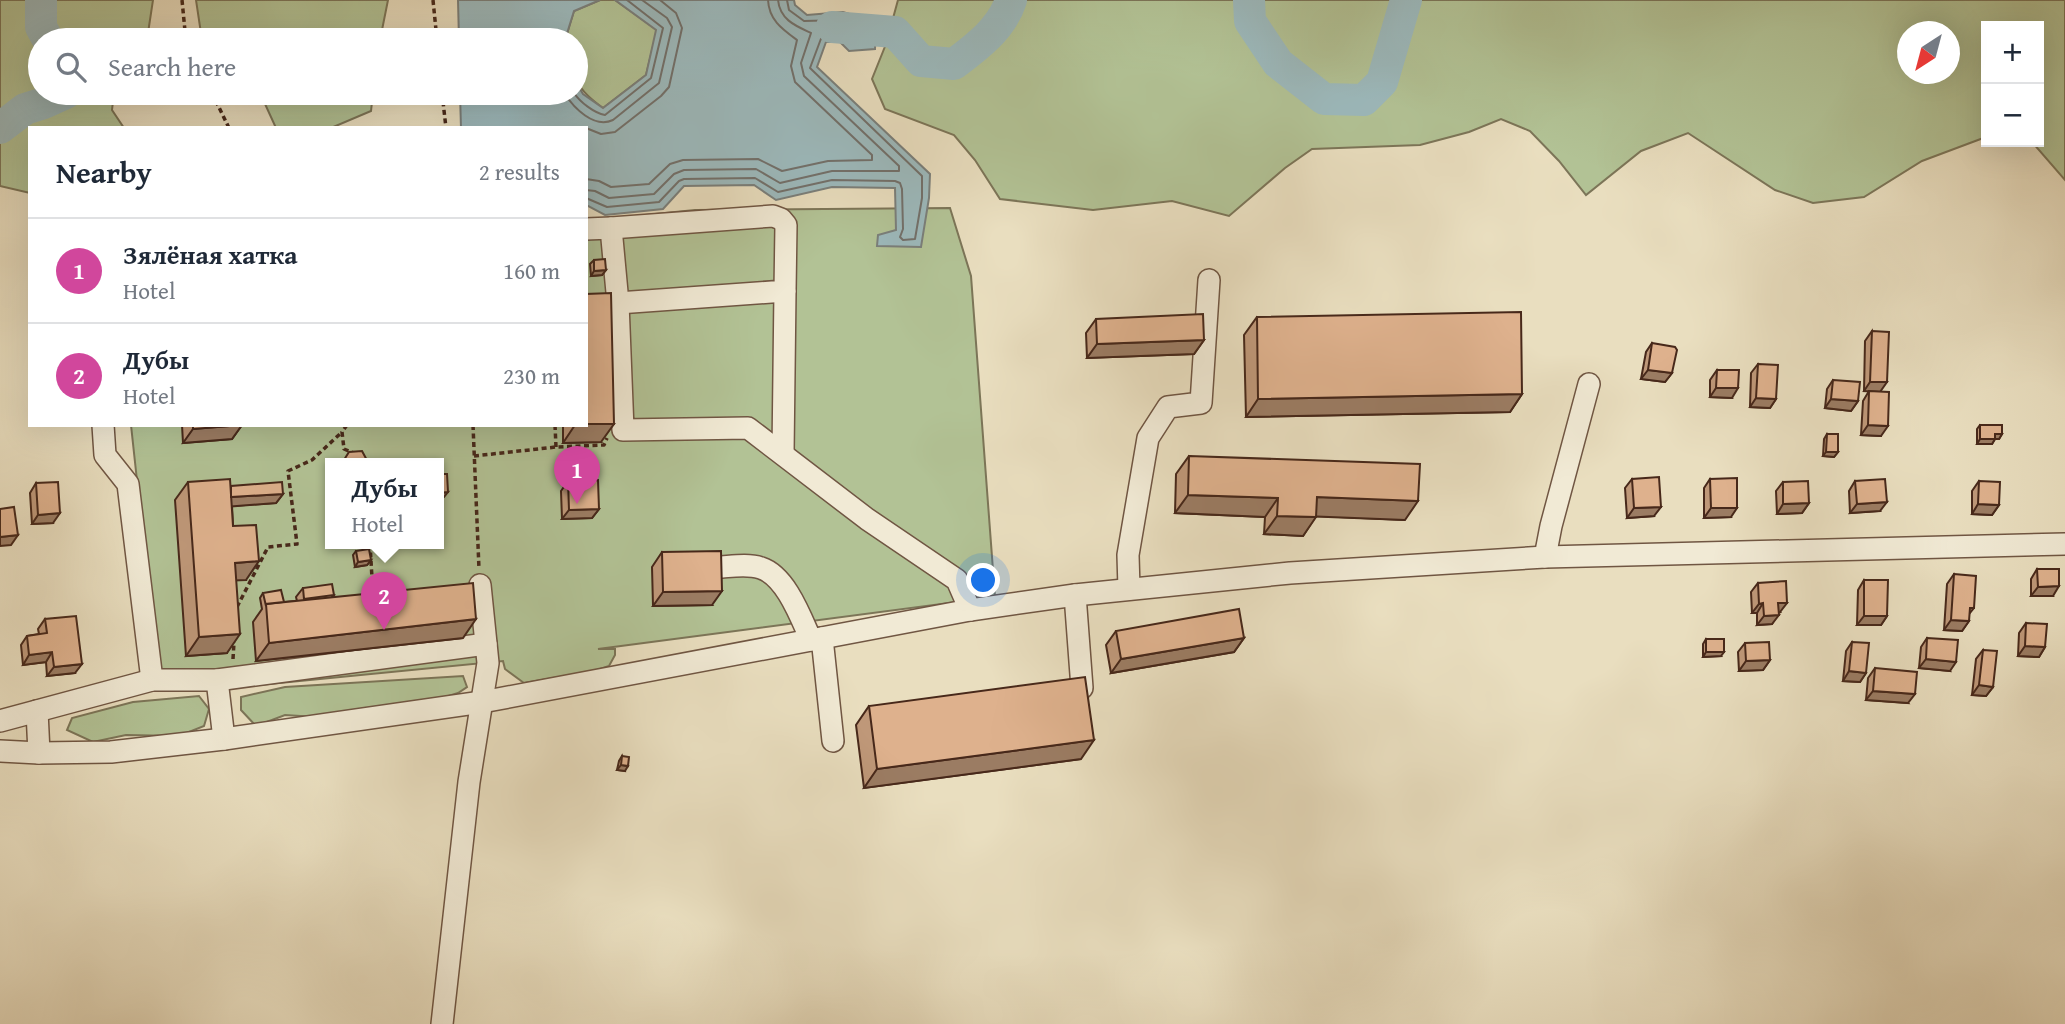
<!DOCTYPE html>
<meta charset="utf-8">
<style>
body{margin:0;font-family:"Gentium Book Plus",serif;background:#f6f6f7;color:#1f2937}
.controls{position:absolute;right:21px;top:21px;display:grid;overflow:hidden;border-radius:0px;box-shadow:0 7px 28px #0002}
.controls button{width:63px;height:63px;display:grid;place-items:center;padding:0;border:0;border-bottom:2px solid #e0e1e3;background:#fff;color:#1f2937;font:35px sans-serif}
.compass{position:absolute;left:1897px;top:21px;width:63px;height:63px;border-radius:50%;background:#fff;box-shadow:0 7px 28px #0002;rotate:216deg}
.you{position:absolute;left:984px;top:581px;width:24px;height:24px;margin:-18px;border:5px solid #fff;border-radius:50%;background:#1a73e8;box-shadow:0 0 0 10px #1a73e833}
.badge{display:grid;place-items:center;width:46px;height:46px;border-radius:50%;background:#7c3aed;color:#fff;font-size:23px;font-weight:700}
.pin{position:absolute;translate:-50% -58px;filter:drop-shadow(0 2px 4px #0008)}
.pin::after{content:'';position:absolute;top:37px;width:24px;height:21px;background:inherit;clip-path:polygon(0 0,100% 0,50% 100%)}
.popup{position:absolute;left:325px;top:458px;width:119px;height:91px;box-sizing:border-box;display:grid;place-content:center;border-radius:0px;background:#fff;filter:drop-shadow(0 2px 5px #0005);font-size:23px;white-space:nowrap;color:#747a83}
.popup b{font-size:26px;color:#1f2937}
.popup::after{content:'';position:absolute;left:50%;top:100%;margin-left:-14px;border:14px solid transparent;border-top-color:#fff}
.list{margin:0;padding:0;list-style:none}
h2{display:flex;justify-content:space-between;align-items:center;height:91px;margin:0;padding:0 28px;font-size:30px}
h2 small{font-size:23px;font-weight:400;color:#747a83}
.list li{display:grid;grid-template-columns:46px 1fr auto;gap:21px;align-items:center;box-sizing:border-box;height:105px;padding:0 28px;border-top:2px solid #e0e1e3}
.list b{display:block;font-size:26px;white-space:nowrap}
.list p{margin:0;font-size:23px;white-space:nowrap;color:#747a83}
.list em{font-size:23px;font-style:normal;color:#747a83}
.icon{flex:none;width:38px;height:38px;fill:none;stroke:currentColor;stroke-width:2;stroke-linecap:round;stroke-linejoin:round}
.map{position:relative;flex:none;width:2065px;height:1024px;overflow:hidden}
.search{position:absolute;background:#fff;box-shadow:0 7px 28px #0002;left:28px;top:28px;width:560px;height:77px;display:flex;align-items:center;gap:18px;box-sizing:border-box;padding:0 24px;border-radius:38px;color:#747a83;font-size:26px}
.panel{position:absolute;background:#fff;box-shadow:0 7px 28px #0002;left:28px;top:126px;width:560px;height:301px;border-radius:0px}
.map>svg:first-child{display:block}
.green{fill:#b2c295;stroke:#7c7558;stroke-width:2;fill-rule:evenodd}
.water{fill:#9cb9bc;stroke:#7a7f7b;stroke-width:2}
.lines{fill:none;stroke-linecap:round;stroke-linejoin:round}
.shore{stroke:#72706b;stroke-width:2}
.river{stroke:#9cb9bc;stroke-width:32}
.minor-casing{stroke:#705643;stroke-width:24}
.path{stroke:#47281a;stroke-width:3.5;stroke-dasharray:5 3.5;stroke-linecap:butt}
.minor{stroke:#f1ead5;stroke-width:21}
.wall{fill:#bf9879;stroke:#47281a;stroke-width:2}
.shaded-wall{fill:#9b7c63;stroke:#47281a;stroke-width:2}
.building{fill:#deb18d;stroke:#47281a;stroke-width:2}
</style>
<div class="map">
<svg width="2065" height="1024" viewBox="0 0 2065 1024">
<rect width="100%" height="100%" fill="#e9debf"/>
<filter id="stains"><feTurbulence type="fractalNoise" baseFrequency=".00286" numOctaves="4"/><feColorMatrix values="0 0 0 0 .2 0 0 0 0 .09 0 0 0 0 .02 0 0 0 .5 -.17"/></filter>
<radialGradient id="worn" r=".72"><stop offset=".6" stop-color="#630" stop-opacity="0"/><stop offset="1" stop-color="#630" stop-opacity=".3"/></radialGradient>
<!-- green -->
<g class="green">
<path d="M0 0H153L148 33 142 40H40V93H114L112 110 124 128H30V193L0 186Z"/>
<path d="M196 0H388L380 40H202Z"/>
<path d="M600 0H615L657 30 646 75 603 108C570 84 576 79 576 40H565L574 11Z"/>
<path d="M898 0H2065V180L2032 142H2039V26H1986V137L1922 161 1864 197 1813 203 1775 190 1688 133 1641 151 1586 195 1559 161 1530 131 1501 119 1469 132 1420 145 1312 149 1285 168 1229 216 1172 201 1093 210 1000 199 975 160 954 135 885 109 872 79 886 44ZM1908 32H1950V74H1908Z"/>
<path d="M260 93H373L371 111 331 128H276Z"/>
<path d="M950 208 971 276 995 597 598 649H615V655L609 666 594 671 524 683 505 669 503 661 199 691 157 666 131 425H586V221L695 210ZM330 464H438V544H330Z"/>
<path d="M463 676 467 687 458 693 423 704 332 718 285 715 256 726 241 710V697L285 687Z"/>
<path d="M199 696 209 709 204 726 179 736 126 735 93 742 67 730 72 718 133 702Z"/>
</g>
<!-- water -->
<g class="water">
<path d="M458 0H600L574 11 565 40H459Z"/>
<path d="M615 0H794L795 5 807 15 843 12 876 22 875 49 849 51 840 42H826L817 67 930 174 929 198 921 247 877 246 878 235 896 230 895 188 832 187 776 200 754 185 684 186 663 209 605 215 586 205V128H461L460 93H576V82L583 94 603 108 646 75 656 30Z"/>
</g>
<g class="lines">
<!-- shore -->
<g class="shore">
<path d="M564 93C574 108 594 129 613 120L659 83 672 27 667 18 642 0"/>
<path d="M574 93C580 102 594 113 605 115L651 78 663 28 627 0"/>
<path d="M586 128 601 134 615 132 661 96 669 87 682 28 676 13 660 0"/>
<path d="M586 179 599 181 611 187 649 184 670 164 683 160 758 159 782 171 828 161 872 160V155L795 82 791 66 797 40C782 29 769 20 768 0"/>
<path d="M586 190 595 191 609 198 654 194 674 174 684 170 756 169 780 183 832 171H899V166L804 76 801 63 811 33C796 26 780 20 778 0"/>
<path d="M586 198 607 207 659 202 679 181 684 179 755 178 778 192 832 180 895 181 900 183 902 189 903 229 900 237 903 240 915 239 922 198V176L810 68 822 36 841 35C851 39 857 49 868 40V28L843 20 804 21 789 10 787 0"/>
</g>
<!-- river -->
<g class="river">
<path d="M41 0V27L48 40"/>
<path d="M1249 0 1250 21 1278 63 1324 99 1364 100 1382 82 1406 0"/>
<path d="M832 27 895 32 921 61 954 64C977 47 1002 28 1011 0"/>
<path d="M0 128 25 109 44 103 66 93"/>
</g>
<!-- minor casing -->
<g class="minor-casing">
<g id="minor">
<path d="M611 228 773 216 781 219 786 225 785 291 618 303"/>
<path d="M586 229 611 228 618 303 623 430 748 428 867 519 957 580 970 610"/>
<path d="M103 425 105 455 128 484 152 680"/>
<path d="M783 453 785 291"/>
<path d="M1545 557 1551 526 1589 384"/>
<path d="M722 567C735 566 749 564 761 568 786 576 801 618 811 640"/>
<path d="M1129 589 1128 555 1148 438 1168 407 1201 403 1209 280"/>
<path d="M1075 595 1082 688"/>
<path d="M822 638 833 741"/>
<path d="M217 680 224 739"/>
<path d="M37 711 39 753"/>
<path d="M0 721 152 680H217L486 644"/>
<path d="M0 751 39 753 111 752 224 739 482 702 970 610 1075 595 1290 573 1545 557 2065 544"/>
<path d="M442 1024 469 782 488 663 480 585"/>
</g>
</g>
<!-- path -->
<g class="path">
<path d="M182 0 185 31 188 40"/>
<path d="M433 0 437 40"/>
<path d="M212 93 229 128"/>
<path d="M442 93 446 128"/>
<path d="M347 425 342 432 344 449 354 453"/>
<path d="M473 425 479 569"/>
<path d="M555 425 556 447"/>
<path d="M474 456 556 447 604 445 607 438"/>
<path d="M370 544 373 595"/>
<path d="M237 607 268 547 297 544 288 471 312 460 342 432"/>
<path d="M233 659 234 642"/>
</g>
<!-- minor -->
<use href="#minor" class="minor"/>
</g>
<!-- wall -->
<g class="wall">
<path d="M594 260 606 270 602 275 591 276 590 264Z"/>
<path d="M1257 317 1522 394 1510 412 1246 417 1244 335Z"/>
<path d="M1096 319 1204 340 1194 354 1087 358 1086 333Z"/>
<path d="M1872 331 1880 392 1881 436 1861 435 1863 401 1869 391H1864L1865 341Z"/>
<path d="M1652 343 1672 373 1665 382 1641 379 1646 352Z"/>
<path d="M1758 364 1776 399 1770 408 1750 407 1751 373Z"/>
<path d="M1717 370 1732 398 1710 397V380Z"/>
<path d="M1833 380 1858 401 1851 411 1825 408 1827 389Z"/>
<path d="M182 425H242L232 439 183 443Z"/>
<path d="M563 425H586L601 442 563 443Z"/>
<path d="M1980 425 2002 434 1999 439H1995L1992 444H1977V429Z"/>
<path d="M1827 434 1838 452 1834 457 1823 456 1824 439Z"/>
<path d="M1189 456 1405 520 1316 516 1303 536 1264 534 1265 517 1175 513 1176 474Z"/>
<path d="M1632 479 1654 516 1627 518 1625 488Z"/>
<path d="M1710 479 1731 517 1704 518V488Z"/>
<path d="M568 481 599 509 592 518 562 519 561 491Z"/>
<path d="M1855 481 1880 511 1850 513 1849 491Z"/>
<path d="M1979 481 1999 505 1992 515 1972 514V491Z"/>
<path d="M188 482 283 494 276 503 232 506 233 526 246 580H236L227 653 186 656 175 500Z"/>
<path d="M1783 482 1809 503 1802 513 1777 514 1776 491Z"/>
<path d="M36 483 53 523 32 524 30 493Z"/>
<path d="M356 551 371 560 367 565 355 567 353 555Z"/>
<path d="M662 552 712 605 653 606 652 567Z"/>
<path d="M2037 569 2053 596H2031V579Z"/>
<path d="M1954 574 1974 608 1969 614V621L1962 631 1944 630 1947 584Z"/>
<path d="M1864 580 1887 616 1881 625H1857L1858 590Z"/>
<path d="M1758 583 1780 612H1779L1772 624 1757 625V613H1752L1751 592Z"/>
<path d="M303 588 334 595 332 597 463 638 256 661 253 622 262 609 260 598 263 593 284 602 297 601 296 597Z"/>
<path d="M45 619 75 673 47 676 46 662 23 665 21 645 27 636 39 634 38 629Z"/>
<path d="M2026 623 2045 647 2039 657 2018 656 2019 633Z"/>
<path d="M1116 631 1244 638 1234 652 1111 673 1106 645Z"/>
<path d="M1927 638 1950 671 1919 668 1921 647Z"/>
<path d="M1706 639 1721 656 1703 657V644Z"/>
<path d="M1852 642 1866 673 1860 682 1843 681 1846 651Z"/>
<path d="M1745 643 1770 660 1763 670 1739 671 1738 652Z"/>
<path d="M1983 650 1993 687 1986 696 1972 695 1976 659Z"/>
<path d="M1875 668 1908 703 1866 700 1868 678Z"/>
<path d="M869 706 1081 759 864 788 856 725Z"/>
<path d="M622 756 625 771 617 770 619 761Z"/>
</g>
<!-- shaded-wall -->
<g class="shaded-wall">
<path d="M606 270 602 275 591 276 594 271Z"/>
<path d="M1204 340 1194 354 1087 358 1097 344Z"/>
<path d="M1648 370 1672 373 1665 382 1641 379Z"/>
<path d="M1870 382H1887L1880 392 1864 391Z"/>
<path d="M1716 388H1738L1732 398 1710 397Z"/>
<path d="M1522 394 1510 412 1246 417 1258 399Z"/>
<path d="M1756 398 1776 399 1770 408 1750 407Z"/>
<path d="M1831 399 1858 401 1851 411 1825 408Z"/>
<path d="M586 424H614L601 442 563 443 575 425H586Z"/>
<path d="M242 425 232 439 183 443 193 429Z"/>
<path d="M1868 425 1888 426 1881 436 1861 435Z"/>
<path d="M1995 434H2002L1999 439H1992Z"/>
<path d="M1980 439H1995L1992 444H1977Z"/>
<path d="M1826 452H1838L1834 457 1823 456Z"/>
<path d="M448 492 444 497H438V493Z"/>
<path d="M283 494 276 503 224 507 231 497Z"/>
<path d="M1188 495 1278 498 1265 517 1175 513Z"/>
<path d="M1317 497 1418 501 1405 520 1304 516Z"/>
<path d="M1887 502 1880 511 1850 513 1857 504Z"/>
<path d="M1809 503 1802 513 1777 514 1783 504Z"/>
<path d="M1978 504 1999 505 1992 515 1972 514Z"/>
<path d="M1661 507 1654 516 1627 518 1634 508Z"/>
<path d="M1711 508H1737L1731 517 1704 518Z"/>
<path d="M599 509 592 518 562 519 569 510Z"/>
<path d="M60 513 53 523 32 524 38 515Z"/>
<path d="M1277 516 1316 517 1303 536 1264 534Z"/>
<path d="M18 535 11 545 0 546V537Z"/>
<path d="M371 560 367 565 355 567 358 562Z"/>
<path d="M259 561 246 580 222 581 235 563Z"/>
<path d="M2059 586 2053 596H2031L2038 587Z"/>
<path d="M722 591 712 605 653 606 663 592Z"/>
<path d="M1763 603 1757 613H1752L1759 604Z"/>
<path d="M1778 603H1787L1780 612 1772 613Z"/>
<path d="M1779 615 1772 624 1757 625 1764 616Z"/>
<path d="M1864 616H1887L1881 625H1857Z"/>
<path d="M476 619 463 638 256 661 269 643Z"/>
<path d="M1951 620 1969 621 1962 631 1944 630Z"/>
<path d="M240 634 227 653 186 656 199 637Z"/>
<path d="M1244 638 1234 652 1111 673 1121 659Z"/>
<path d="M2025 646 2045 647 2039 657 2018 656Z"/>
<path d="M52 652 46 662 23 665 29 655Z"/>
<path d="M1706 652H1724L1721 656 1703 657Z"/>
<path d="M1926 659 1956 662 1950 671 1919 668Z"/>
<path d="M1770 660 1763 670 1739 671 1746 661Z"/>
<path d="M82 664 75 673 47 676 54 667Z"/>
<path d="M1849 671 1866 673 1860 682 1843 681Z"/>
<path d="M1979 685 1993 687 1986 696 1972 695Z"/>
<path d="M1873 691 1915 694 1908 703 1866 700Z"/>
<path d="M1094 740 1081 759 864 788 877 769Z"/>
<path d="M621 765 628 766 625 771 617 770Z"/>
</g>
<!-- building -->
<g class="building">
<path d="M605 259 606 270 594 271V260Z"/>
<path d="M611 293 614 424H586V294Z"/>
<path d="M1521 312 1522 394 1258 399 1257 317Z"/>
<path d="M1203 314 1204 340 1097 344 1096 319Z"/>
<path d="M1872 331 1889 332 1887 382H1870Z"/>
<path d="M1652 343 1675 347 1677 350 1672 373 1648 370Z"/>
<path d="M1758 364 1778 365 1776 399 1756 398Z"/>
<path d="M1717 370H1739L1738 388H1716Z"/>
<path d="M1833 380 1860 382 1858 401 1831 399Z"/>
<path d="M1869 391 1889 392 1888 426 1868 425Z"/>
<path d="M193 425H242L193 429Z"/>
<path d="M1980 425H2002V434H1995V439H1980Z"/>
<path d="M1827 434H1838V452H1826Z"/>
<path d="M362 451 369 464H342V463L349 452Z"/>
<path d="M1189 456 1420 464 1418 501 1317 497 1316 517 1277 516 1278 498 1188 495Z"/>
<path d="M438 474H447L448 492 438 493Z"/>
<path d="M1659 477 1661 507 1634 508 1632 479Z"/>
<path d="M1737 478V508H1711L1710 479Z"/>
<path d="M230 479 233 526 256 525 259 561 235 563 240 634 199 637 188 482Z"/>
<path d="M1885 479 1887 502 1857 504 1855 481Z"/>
<path d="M598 480 599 509 569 510 568 481Z"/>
<path d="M1808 481 1809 503 1783 504V482Z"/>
<path d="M1979 481 2000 482 1999 505 1978 504Z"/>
<path d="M58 482 60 513 38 515 36 483Z"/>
<path d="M282 482 283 494 231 497V486Z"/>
<path d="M14 507 18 535 0 537V509Z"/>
<path d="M369 549 371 560 358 562 356 551Z"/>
<path d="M721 551 722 591 663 592 662 552Z"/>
<path d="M2037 569H2059V586L2038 587Z"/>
<path d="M1954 574 1976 576 1974 608H1970L1969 621 1951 620Z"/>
<path d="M1864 580H1888L1887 616H1864Z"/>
<path d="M1786 581 1787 603H1778L1779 615 1764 616 1763 603 1759 604 1758 583Z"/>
<path d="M473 583 476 619 269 643 266 604Z"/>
<path d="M332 584 334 595 304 599 303 588Z"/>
<path d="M281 590 284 602 266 604V606L263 593Z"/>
<path d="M1239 609 1244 638 1121 659 1116 631Z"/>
<path d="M76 616 82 664 54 667 52 652 29 655 27 636 47 633 45 619Z"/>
<path d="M2026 623 2047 624 2045 647 2025 646Z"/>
<path d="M1927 638 1958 640 1956 662 1926 659Z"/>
<rect x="1706" y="639" width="18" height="13"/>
<path d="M1769 642 1770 660 1746 661 1745 643Z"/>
<path d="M1852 642 1869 643 1866 673 1849 671Z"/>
<path d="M1983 650 1997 651 1993 687 1979 685Z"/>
<path d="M1875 668 1917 672 1915 694 1873 691Z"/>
<path d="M1085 677 1094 740 877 769 869 706Z"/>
<path d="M622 756 629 757 628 766 621 765Z"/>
</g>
<rect width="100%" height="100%" filter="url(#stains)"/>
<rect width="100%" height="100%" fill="url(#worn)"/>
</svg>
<div class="controls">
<button>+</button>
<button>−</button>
</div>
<svg class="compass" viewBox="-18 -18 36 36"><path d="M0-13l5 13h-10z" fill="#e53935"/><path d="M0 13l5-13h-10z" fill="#747a83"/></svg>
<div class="you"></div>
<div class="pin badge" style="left:577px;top:504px;background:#d1479c">1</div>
<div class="pin badge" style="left:384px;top:630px;background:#d1479c">2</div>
<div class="popup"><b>Дубы</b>Hotel</div>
<div class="search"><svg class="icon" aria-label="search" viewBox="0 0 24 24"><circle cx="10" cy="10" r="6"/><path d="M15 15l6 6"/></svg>Search here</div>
<section class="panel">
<h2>Nearby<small>2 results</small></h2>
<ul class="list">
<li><span class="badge" style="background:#d1479c">1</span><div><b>Зялёная хатка</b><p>Hotel</p></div><em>160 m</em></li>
<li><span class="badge" style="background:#d1479c">2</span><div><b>Дубы</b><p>Hotel</p></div><em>230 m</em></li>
</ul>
</section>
</div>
